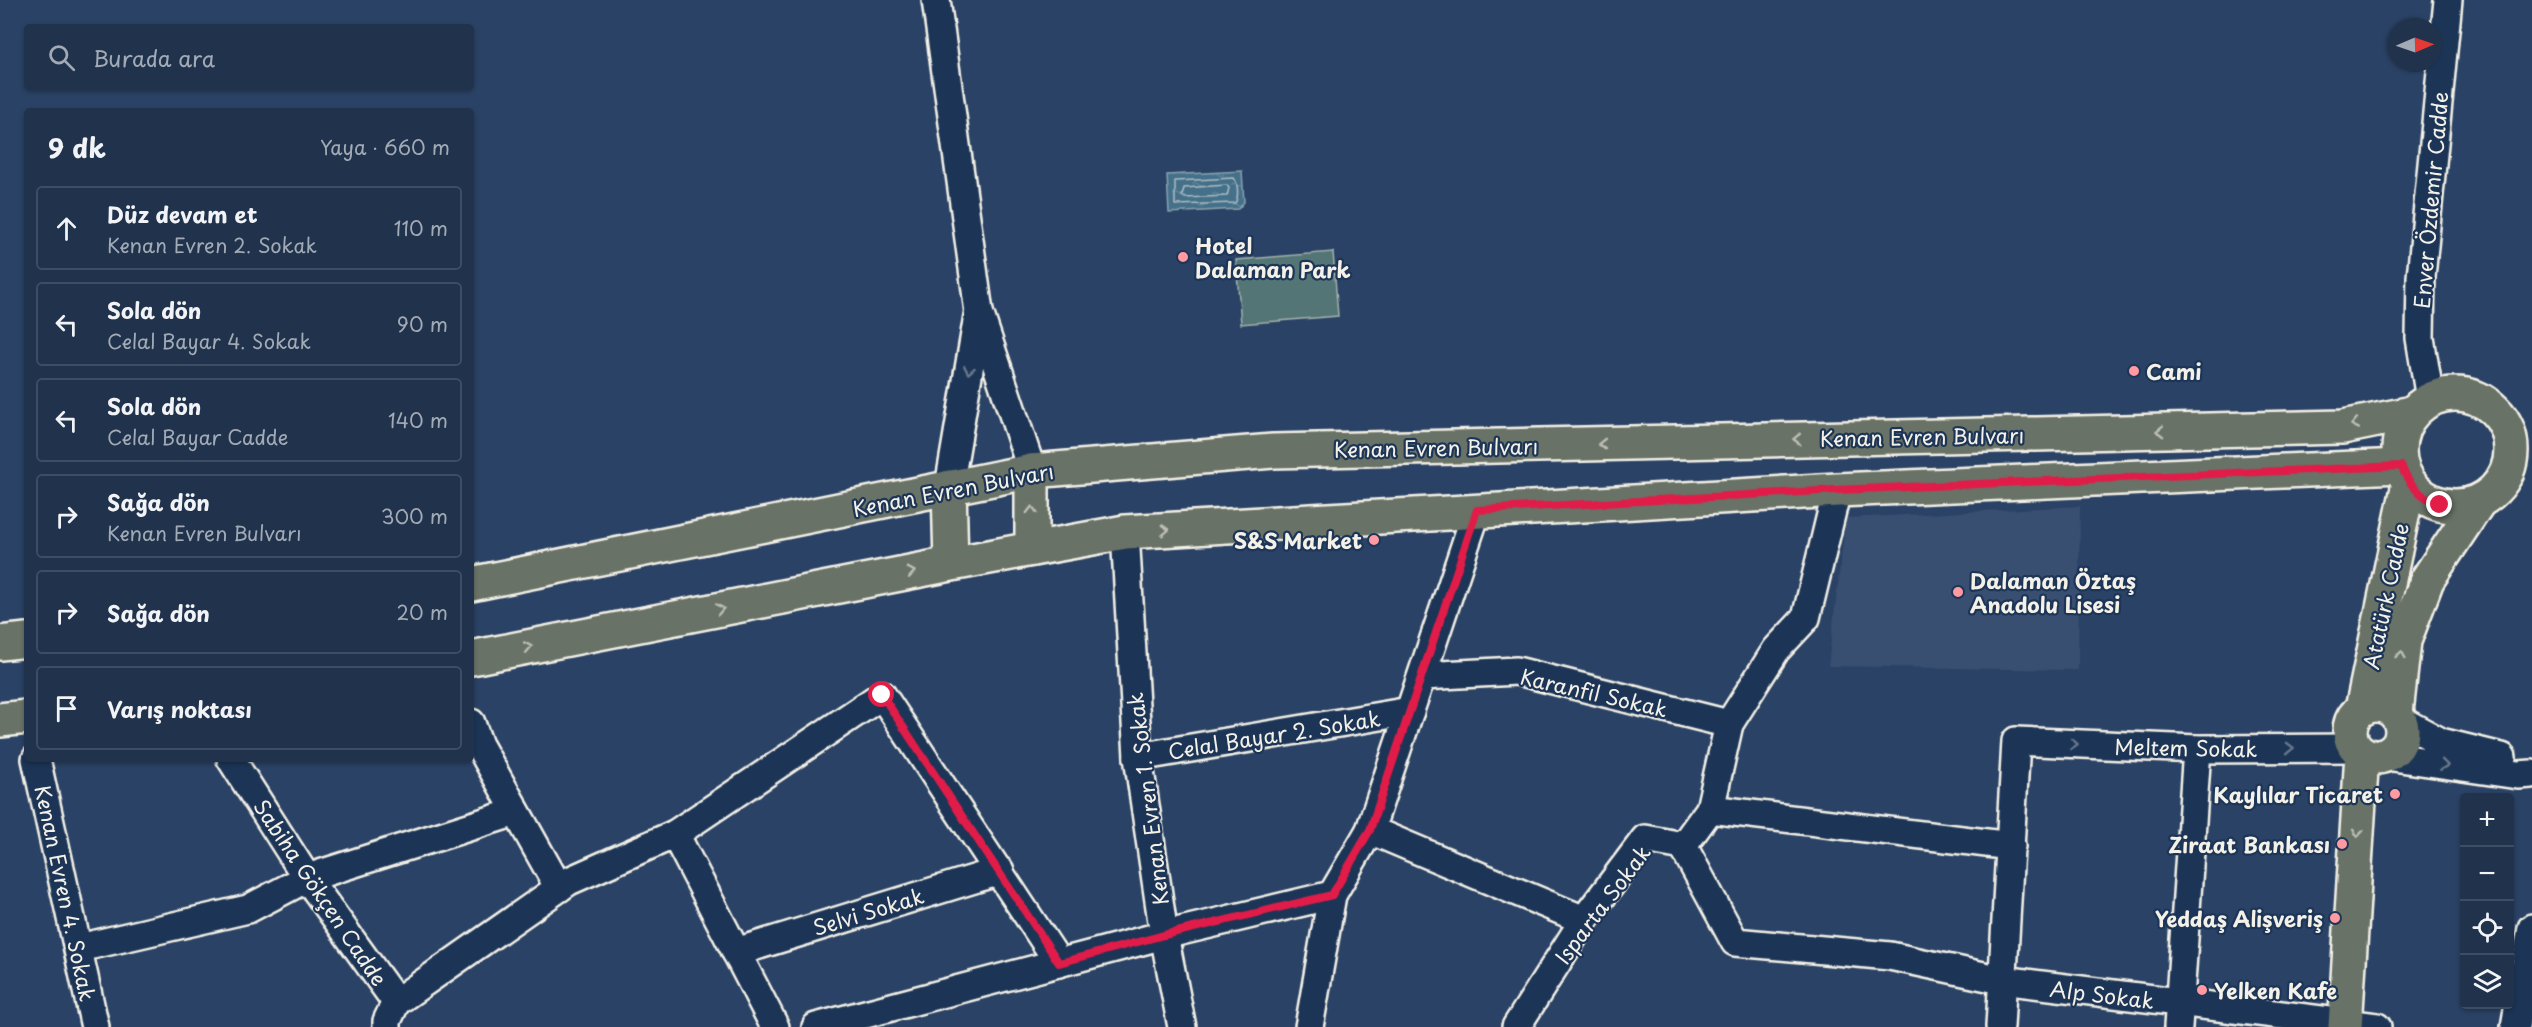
<!DOCTYPE html>
<html lang="tr">
<meta charset="utf-8">
<style>
body{margin:0;font-family:"Playpen Sans",sans-serif;background:#283a53;color:#f1f3f6}
.controls{position:absolute;right:18px;bottom:18px;display:grid;overflow:hidden;border-radius:6px;box-shadow:0 2px 4px #0004}
.controls button{width:54px;height:54px;display:grid;place-items:center;padding:0;border:0;border-bottom:2px solid #3d4d64;background:#20324c;color:#f1f3f6;font:30px sans-serif}
.compass{position:absolute;left:2388px;top:18px;width:54px;height:54px;border-radius:50%;background:#20324c;box-shadow:0 2px 4px #0004;rotate:88deg}
.stop{position:absolute;width:18px;height:18px;margin:-14px;border:4px solid #e11d48;border-radius:50%;background:#fff}
.stop.end{background:#e11d48;border-color:#fff;box-shadow:0 2px 6px #0008}
.list{margin:0;padding:0;list-style:none}
h2{display:flex;justify-content:space-between;align-items:center;height:78px;margin:0;padding:0 24px;font-size:26px}
h2 small{font-size:20px;font-weight:400;color:#a2aab5}
.list li{display:grid;grid-template-columns:39px 1fr auto;gap:18px;align-items:center;box-sizing:border-box;height:84px;margin:0 12px 12px;padding:0 12px;border:2px solid #3d4d64;border-radius:6px}
.list b{display:block;font-size:22px;white-space:nowrap}
.list p{margin:0;font-size:20px;white-space:nowrap;color:#a2aab5}
.list em{font-size:20px;font-style:normal;color:#a2aab5}
.icon{flex:none;width:33px;height:33px;fill:none;stroke:currentColor;stroke-width:2;stroke-linecap:round;stroke-linejoin:round}
.map{position:relative;flex:none;width:2532px;height:1027px;overflow:hidden}
.search{position:absolute;background:#20324c;box-shadow:0 2px 4px #0004;left:24px;top:24px;width:450px;height:66px;display:flex;align-items:center;gap:15px;box-sizing:border-box;padding:0 21px;border-radius:6px;color:#a2aab5;font-size:22px}
.panel{position:absolute;background:#20324c;box-shadow:0 2px 4px #0004;left:24px;top:108px;width:450px;height:654px;border-radius:6px}
.map>svg:first-child{display:block}
.built{fill:#384f72}
.grass{fill:#537474;stroke:#a4b2ae;stroke-width:1.5}
.water{fill:url(#water-ripples);stroke:#8aa4b0;stroke-width:1.5}
.lines{fill:none;stroke-linecap:round;stroke-linejoin:round}
.shore{stroke:#aebdc2;stroke-width:1.5}
.minor-casing{stroke:#f4f1e8;stroke-width:32}
.major-casing{stroke:#f4f1e8;stroke-width:38}
.minor{stroke:#1d3557;stroke-width:27}
.major{stroke:#697266;stroke-width:33}
.oneway{stroke:#68778a}
.oneway2{stroke:#bcbeb4}
.route{stroke:#e11d48;stroke-width:8}
.poi-dot{fill:#ff9aa2;stroke:#1d3557;stroke-width:2}
.labels{text-anchor:middle;dominant-baseline:central;stroke-width:4.5;stroke-linejoin:round;paint-order:stroke}
.street-label{font-size:21px;fill:#f4f1e8;stroke:#1d3557}
.poi-label{font-size:21px;font-weight:bold;fill:#f4f1e8;stroke:#1d3557;text-anchor:start}
</style>
<div class="map">
<svg width="2532" height="1027" viewBox="0 0 2532 1027">
<defs>
<pattern id="water-ripples" width="26" height="14" patternUnits="userSpaceOnUse" patternTransform="scale(1.5)"><rect width="26" height="14" fill="#44708a"/><path d="M2 4q2-2 4 0t4 0M15 11q2-2 4 0t4 0" fill="none" stroke="#60859a"/></pattern>
</defs>
<rect width="100%" height="100%" fill="#2a4265"/>
<filter id="ink" filterUnits="userSpaceOnUse"><feTurbulence type="fractalNoise" baseFrequency=".0167" numOctaves="2"/><feDisplacementMap in="SourceGraphic" scale="12" xChannelSelector="R" yChannelSelector="G"/><feConvolveMatrix kernelMatrix="1 2 1 2 8 2 1 2 1" color-interpolation-filters="sRGB"/></filter>
<g filter="url(#ink)">
<!-- built -->
<path class="built" d="M2080 506 2078 670 1828 666 1846 518Z"/>
<!-- grass -->
<path class="grass" d="M1333 252 1338 316 1241 324 1236 260Z"/>
<!-- water -->
<path class="water" d="M1242 171 1244 202 1238 209 1169 213 1167 175Z"/>
<g class="lines">
<!-- shore -->
<g class="shore">
<path d="M1234 178C1238 183 1239 198 1235 203L1175 205V181Z"/>
<path d="M1227 185 1229 188 1227 196 1185 198 1182 196 1184 188Z"/>
</g>
<!-- minor casing -->
<g class="minor-casing">
<g id="minor">
<path d="M936 0 979 312 1032 471"/>
<path d="M2430 399 2420 338 2421 277 2448 0"/>
<path d="M949 487 978 316"/>
<path d="M1125 532 1138 757 1164 935 1182 1027"/>
<path d="M1422 676 1517 671 1729 724"/>
<path d="M2400 720 2441 742 2502 757"/>
<path d="M471 723 479 745 559 888"/>
<path d="M2386 756 2518 775 2532 774"/>
<path d="M1138 757 1410 711"/>
<path d="M36 759 95 1027"/>
<path d="M231 759 307 878 396 1002 387 1021V1027"/>
<path d="M1710 809 2011 846"/>
<path d="M1370 830 1584 920"/>
<path d="M675 834 775 1027"/>
<path d="M1683 846 1735 942 1890 956 2002 980 2377 1027"/>
<path d="M79 948 248 909 307 878 516 812"/>
<path d="M736 952 1000 871"/>
<path d="M396 1002 569 881 675 834 882 695 1059 963"/>
<path d="M816 1027 1164 935 1332 895"/>
<path d="M1309 1027 1332 895 1370 830 1477 510"/>
<path d="M1516 1027 1584 920 1645 839 1683 846 1710 809 1729 724 1776 650 1806 618 1837 490"/>
<path d="M2000 1027 2016 741 2197 749 2355 748"/>
<path d="M2178 1027 2197 749"/>
<path d="M2515 1027 2532 928"/>
</g>
</g>
<!-- major casing -->
<g class="major-casing">
<g id="major">
<circle cx="2455" cy="450" r="56"/>
<path d="M949 487 951 564"/>
<path d="M1032 549V471"/>
<path d="M471 584 1032 471 1273 451 2343 427 2412 413"/>
<path d="M0 643 27 640"/>
<path d="M471 658 951 564 1125 532 1837 490 2401 466"/>
<circle cx="2376" cy="731" r="26"/>
<path d="M2362 709 2409 483"/>
<path d="M2396 713 2404 641 2427 580 2478 503"/>
<path d="M0 720 27 717"/>
<path d="M2345 1027 2362 753"/>
</g>
</g>
<!-- minor -->
<use href="#minor" class="minor"/>
<!-- major -->
<use href="#major" class="major"/>
</g>
<!-- one-way arrows -->
<defs><path id="oneway-chevron" d="M-2-3.5L2.5 0L-2 3.5" fill="none" stroke-width="1.6" stroke-linecap="round" stroke-linejoin="round" transform="scale(1.5)"/></defs>
<g class="oneway">
<use href="#oneway-chevron" transform="translate(969 370) rotate(100)"/>
<use href="#oneway-chevron" transform="translate(2074 744) rotate(3)"/>
<use href="#oneway-chevron" transform="translate(2290 748) rotate(-1)"/>
<use href="#oneway-chevron" transform="translate(2444 765) rotate(7)"/>
</g>
<g class="oneway2">
<use href="#oneway-chevron" transform="translate(2355 424) rotate(169)"/>
<use href="#oneway-chevron" transform="translate(2160 431) rotate(179)"/>
<use href="#oneway-chevron" transform="translate(1797 439) rotate(179)"/>
<use href="#oneway-chevron" transform="translate(1602 444) rotate(179)"/>
<use href="#oneway-chevron" transform="translate(1032 510) rotate(-90)"/>
<use href="#oneway-chevron" transform="translate(1165 530) rotate(-3)"/>
<use href="#oneway-chevron" transform="translate(911 572) rotate(-11)"/>
<use href="#oneway-chevron" transform="translate(720 609) rotate(-11)"/>
<use href="#oneway-chevron" transform="translate(528 647) rotate(-11)"/>
<use href="#oneway-chevron" transform="translate(2401 655) rotate(-81)"/>
<use href="#oneway-chevron" transform="translate(2358 833) rotate(94)"/>
</g>
</g>
<g class="lines" filter="url(#ink)">
<!-- route -->
<path class="route" d="M882 695 1059 963 1164 935 1332 895 1370 830 1477 510 1837 490 2401 466C2410 486 2420 496 2440 505"/>
</g>
<!-- markers -->
<g class="poi-dot">
<circle cx="1183" cy="257" r="6"/>
<circle cx="2134" cy="371" r="6"/>
<circle cx="1374" cy="540" r="6"/>
<circle cx="1958" cy="592" r="6"/>
<circle cx="2395" cy="794" r="6"/>
<circle cx="2342" cy="844" r="6"/>
<circle cx="2335" cy="918" r="6"/>
<circle cx="2202" cy="990" r="6"/>
</g>
<g class="labels">
<!-- street labels -->
<g class="street-label">
<text transform="translate(2430 200) rotate(-85)">Enver Özdemir Cadde</text>
<text transform="translate(1922 436) rotate(-1)">Kenan Evren Bulvarı</text>
<text transform="translate(1436 447) rotate(-1)">Kenan Evren Bulvarı</text>
<text transform="translate(953 489) rotate(-11)">Kenan Evren Bulvarı</text>
<text transform="translate(2385 596) rotate(-78)">Atatürk Cadde</text>
<text transform="translate(1594 692) rotate(13)">Karanfil Sokak</text>
<text transform="translate(1274 734) rotate(-9)">Celal Bayar 2. Sokak</text>
<text transform="translate(2186 747) rotate(1)">Meltem Sokak</text>
<text transform="translate(1147 799) rotate(-97)">Kenan Evren 1. Sokak</text>
<text transform="translate(321 892) rotate(56)">Sabiha Gökçen Cadde</text>
<text transform="translate(66 893) rotate(78)">Kenan Evren 4. Sokak</text>
<text transform="translate(1602 904) rotate(-53)">Isparta Sokak</text>
<text transform="translate(868 911) rotate(-17)">Selvi Sokak</text>
<text transform="translate(2102 994) rotate(7)">Alp Sokak</text>
</g>
<!-- poi labels -->
<g class="poi-label">
<text x="1195" y="245">Hotel<tspan x="1195" dy="24">Dalaman Park</tspan></text>
<text x="2146" y="371">Cami</text>
<text x="1362" y="540" text-anchor="end">S&amp;S Market</text>
<text x="1970" y="580">Dalaman Öztaş<tspan x="1970" dy="24">Anadolu Lisesi</tspan></text>
<text x="2383" y="794" text-anchor="end">Kaylılar Ticaret</text>
<text x="2330" y="844" text-anchor="end">Ziraat Bankası</text>
<text x="2323" y="918" text-anchor="end">Yeddaş Alişveriş</text>
<text x="2214" y="990">Yelken Kafe</text>
</g>
</g>
</svg>
<div class="controls">
<button>+</button>
<button>−</button>
<button><svg class="icon" aria-label="locate" viewBox="0 0 24 24"><circle cx="12" cy="12" r="6"/><path d="M12 2v4M12 18v4M2 12h4M18 12h4"/></svg></button>
<button><svg class="icon" aria-label="layers" viewBox="0 0 24 24"><path d="M12 4l9 5-9 5-9-5zM3 14l9 5 9-5"/></svg></button>
</div>
<svg class="compass" viewBox="-18 -18 36 36"><path d="M0-13l5 13h-10z" fill="#e53935"/><path d="M0 13l5-13h-10z" fill="#a2aab5"/></svg>
<div class="stop" style="left:882px;top:695px"></div>
<div class="stop end" style="left:2440px;top:505px"></div>
<div class="search"><svg class="icon" aria-label="search" viewBox="0 0 24 24"><circle cx="10" cy="10" r="6"/><path d="M15 15l6 6"/></svg>Burada ara</div>
<section class="panel">
<h2>9 dk<small>Yaya · 660 m</small></h2>
<ul class="list">
<li><svg class="icon" aria-label="ahead" viewBox="0 0 24 24"><path d="M12 20V5M6 11l6-6 6 6"/></svg><div><b>Düz devam et</b><p>Kenan Evren 2. Sokak</p></div><em>110 m</em></li>
<li><svg class="icon" aria-label="left" viewBox="0 0 24 24"><path d="M17 20v-9H6M10 6l-5 5 5 5"/></svg><div><b>Sola dön</b><p>Celal Bayar 4. Sokak</p></div><em>90 m</em></li>
<li><svg class="icon" aria-label="left" viewBox="0 0 24 24"><path d="M17 20v-9H6M10 6l-5 5 5 5"/></svg><div><b>Sola dön</b><p>Celal Bayar Cadde</p></div><em>140 m</em></li>
<li><svg class="icon" aria-label="right" viewBox="0 0 24 24"><path d="M7 20v-9h11M14 6l5 5-5 5"/></svg><div><b>Sağa dön</b><p>Kenan Evren Bulvarı</p></div><em>300 m</em></li>
<li><svg class="icon" aria-label="right" viewBox="0 0 24 24"><path d="M7 20v-9h11M14 6l5 5-5 5"/></svg><div><b>Sağa dön</b></div><em>20 m</em></li>
<li><svg class="icon" aria-label="arrive" viewBox="0 0 24 24"><path d="M6 21V4h12l-3 4 3 4H6"/></svg><div><b>Varış noktası</b></div></li>
</ul>
</section>
</div>
